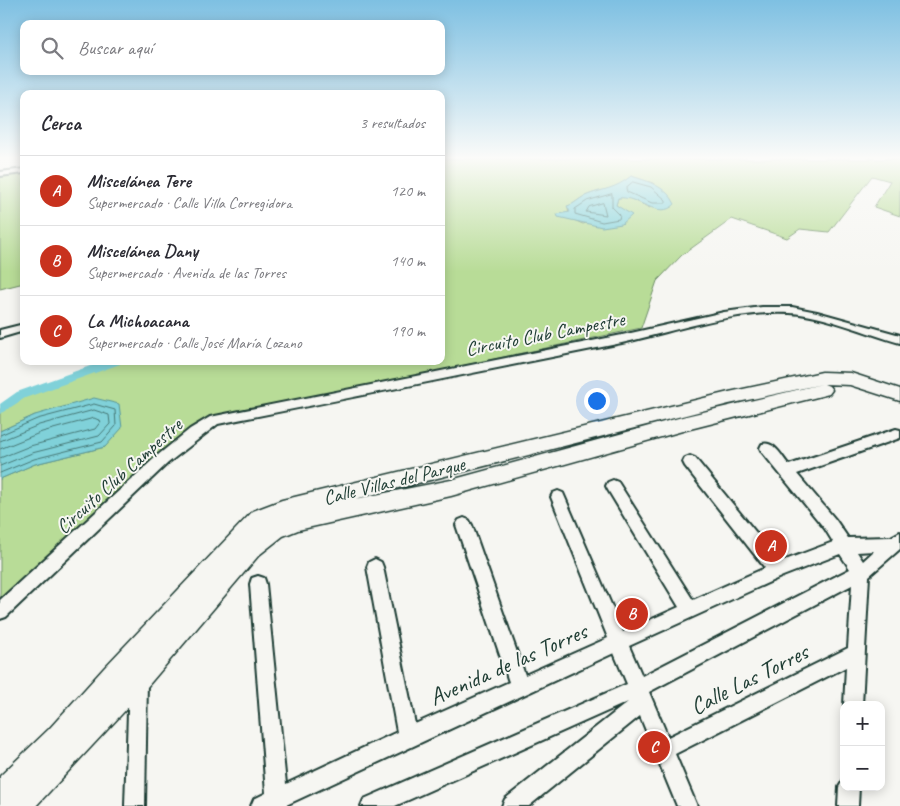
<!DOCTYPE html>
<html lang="es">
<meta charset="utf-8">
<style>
body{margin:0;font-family:Caveat,sans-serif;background:#f2f2f3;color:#2b2b33}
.controls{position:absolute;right:15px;bottom:15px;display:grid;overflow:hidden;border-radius:10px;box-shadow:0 2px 12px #0003}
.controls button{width:45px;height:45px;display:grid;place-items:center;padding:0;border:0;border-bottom:1px solid #e1e1e2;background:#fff;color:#2b2b33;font:25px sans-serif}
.you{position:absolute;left:596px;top:400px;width:18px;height:18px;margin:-12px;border:4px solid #fff;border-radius:50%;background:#1a73e8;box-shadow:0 0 0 8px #1a73e833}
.badge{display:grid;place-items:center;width:32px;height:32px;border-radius:50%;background:#c8321e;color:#fff;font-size:16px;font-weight:700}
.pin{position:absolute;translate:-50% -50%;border:2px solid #fff;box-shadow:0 1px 5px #0006}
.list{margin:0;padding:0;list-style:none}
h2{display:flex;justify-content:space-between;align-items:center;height:65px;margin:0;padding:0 20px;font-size:21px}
h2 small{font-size:16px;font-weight:400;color:#7c7c81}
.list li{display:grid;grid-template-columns:32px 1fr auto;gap:15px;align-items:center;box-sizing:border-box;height:70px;padding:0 20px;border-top:1px solid #e1e1e2}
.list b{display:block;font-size:19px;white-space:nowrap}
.list p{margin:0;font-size:16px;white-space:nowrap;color:#7c7c81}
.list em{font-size:16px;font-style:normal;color:#7c7c81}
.icon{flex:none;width:28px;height:28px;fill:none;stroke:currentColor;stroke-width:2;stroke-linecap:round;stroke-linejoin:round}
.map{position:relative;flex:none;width:900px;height:806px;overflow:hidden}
.search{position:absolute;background:#fff;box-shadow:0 2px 12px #0003;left:20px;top:20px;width:425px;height:55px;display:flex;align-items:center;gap:12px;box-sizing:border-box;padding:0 18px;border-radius:10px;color:#7c7c81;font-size:19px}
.panel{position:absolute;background:#fff;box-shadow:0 2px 12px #0003;left:20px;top:90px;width:425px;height:275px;border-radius:10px}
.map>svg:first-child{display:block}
.green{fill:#b8dc97;stroke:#6c8c66;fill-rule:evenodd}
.water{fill:#80d1d9;stroke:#599697}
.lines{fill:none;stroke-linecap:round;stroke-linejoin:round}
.shore{stroke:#467876;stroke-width:1}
.canal{fill:#80d1d9;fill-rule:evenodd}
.minor-casing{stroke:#1f3d34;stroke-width:4}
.secondary-casing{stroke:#1f3d34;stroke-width:3}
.minor{fill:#f6f6f2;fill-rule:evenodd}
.secondary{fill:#f6f6f2;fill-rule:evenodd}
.labels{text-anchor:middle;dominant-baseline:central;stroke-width:4;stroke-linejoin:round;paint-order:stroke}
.street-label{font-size:20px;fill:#1f3d34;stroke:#f6f6f2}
.near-street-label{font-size:24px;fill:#1f3d34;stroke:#f6f6f2}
</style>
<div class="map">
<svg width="900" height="806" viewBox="0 0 900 806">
<rect width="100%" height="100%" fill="#f6f6f2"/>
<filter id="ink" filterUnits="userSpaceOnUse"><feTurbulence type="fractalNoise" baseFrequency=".02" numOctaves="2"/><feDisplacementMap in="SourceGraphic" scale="10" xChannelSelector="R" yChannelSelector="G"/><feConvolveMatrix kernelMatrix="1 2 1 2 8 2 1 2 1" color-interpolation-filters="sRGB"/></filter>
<g filter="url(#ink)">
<!-- green -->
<g class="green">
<path d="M441 159H900V216L874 207 890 181 872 176 829 232 800 229 787 238 732 219 682 255 657 281 641 328 224 416 143 473 0 599V479L35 464 105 447 35 415 0 431V408L20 394 111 361H441ZM631 176 653 183 659 188 650 208 627 197 618 198 616 205 623 211 583 224 569 218 568 206C575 204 578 199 585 196 600 189 619 190 631 176Z"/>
<path d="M24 174V283L0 289V176Z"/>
</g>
<!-- water -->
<g class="water">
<path d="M631 176C648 181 667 187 675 204 659 221 638 195 618 198L616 205 632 215 622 224 602 227 558 217 557 214 570 212 567 206C575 204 578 199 585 196 604 188 614 190 631 176Z"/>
<path d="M94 398 119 404 122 428 105 447 35 464 0 479V431L35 415Z"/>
</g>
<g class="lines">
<!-- shore -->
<g class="shore">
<path d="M633 182 651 187 666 200V203H652L627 192 626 188Z"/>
<path d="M612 194V207L620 215 619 219 602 222 575 214V209L587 201Z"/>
<path d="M603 203 606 215 586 212 589 207Z"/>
<path d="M0 435 37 419 94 404 115 410 116 426 102 442 34 459 0 473"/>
<path d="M0 441 39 425 94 410 109 415 110 424 99 436 32 453 0 466"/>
<path d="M0 449 42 432 94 418 101 421 95 429 30 446 0 458"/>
</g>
<!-- canal -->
<path class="canal" d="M104 361H121L120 364 25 398 0 414V404L17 392Z"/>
<!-- minor casing -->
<g class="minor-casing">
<g id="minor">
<path d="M24 169V173L0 176V172Z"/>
<path d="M762 307H792L817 312 900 335V343C867 334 824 315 790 313 730 310 671 333 612 345 481 371 350 398 218 424L168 463 6 617 0 619V600L158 455 190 429 210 417 622 335 724 312Z"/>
<path d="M24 324V331L0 338V330Z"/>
<path d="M896 429 900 430V438L797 474 835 519 848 538 891 537 900 532V549L869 576 862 705H844L846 667 675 754 697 806H677L640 716 529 806H502L505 799 628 702 395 806H361L364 799 627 684 614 653 284 806H251L254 799 266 793 250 584 252 578 258 576 264 578 266 584 286 784 397 732 367 567 369 562 375 559 381 562 383 567 415 724 509 682 456 525 459 520 464 518 469 520 472 525 525 675 608 638 551 497 553 493 558 491 563 493 623 632 679 607 608 490 606 486 608 482 613 480 618 482 693 600 765 568 685 466 683 462 685 458 690 456 695 458 780 562 833 542 825 529 762 452 760 448 762 444C774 440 782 457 789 465ZM874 551 863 561 857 552ZM840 554 850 569 642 676 629 646 783 576ZM852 585 848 648 668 737 649 692Z"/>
<path d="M138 671 144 674 147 680 145 806H125L129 680 132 674Z"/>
<path d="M844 779V787H859L858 806H838L839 787Z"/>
</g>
</g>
<!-- secondary casing -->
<g class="secondary-casing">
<path id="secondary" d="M822 372 851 373 900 389V401L850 385 824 384 829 386 832 390 829 394 686 430 451 496 298 530 283 536 259 555 147 687 36 806H0V776L49 729 104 668 253 511 282 500 729 392ZM822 384 686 416 451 480 355 499 729 404Z"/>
</g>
<!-- minor -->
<use href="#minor" class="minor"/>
<!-- secondary -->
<use href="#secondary" class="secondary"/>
</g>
</g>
<!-- sky -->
<linearGradient id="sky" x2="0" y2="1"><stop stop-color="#7ec0e2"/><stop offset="0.58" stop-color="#fbfbf9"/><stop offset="1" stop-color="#fbfbf9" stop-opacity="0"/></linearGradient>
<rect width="900" height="272" fill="url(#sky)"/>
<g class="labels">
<!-- street labels -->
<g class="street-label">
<text transform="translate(545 334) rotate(-11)">Circuito Club Campestre</text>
<text transform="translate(119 476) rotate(-42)">Circuito Club Campestre</text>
<text transform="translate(394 481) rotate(-14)">Calle Villas del Parque</text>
</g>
<!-- near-street labels -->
<g class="near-street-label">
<text transform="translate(508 664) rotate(-24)">Avenida de las Torres</text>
<text transform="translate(749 679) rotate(-27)">Calle Las Torres</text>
</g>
</g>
</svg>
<div class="controls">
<button>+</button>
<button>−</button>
</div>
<div class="you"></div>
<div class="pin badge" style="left:771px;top:546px">A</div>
<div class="pin badge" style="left:632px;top:614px">B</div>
<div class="pin badge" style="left:654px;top:747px">C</div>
<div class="search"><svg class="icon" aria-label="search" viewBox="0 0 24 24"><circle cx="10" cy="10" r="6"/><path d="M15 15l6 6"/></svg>Buscar aquí</div>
<section class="panel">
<h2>Cerca<small>3 resultados</small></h2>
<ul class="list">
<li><span class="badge">A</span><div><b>Miscelánea Tere</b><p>Supermercado · Calle Villa Corregidora</p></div><em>120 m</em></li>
<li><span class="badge">B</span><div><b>Miscelánea Dany</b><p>Supermercado · Avenida de las Torres</p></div><em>140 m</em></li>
<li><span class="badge">C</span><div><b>La Michoacana</b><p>Supermercado · Calle José María Lozano</p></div><em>190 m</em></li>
</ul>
</section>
</div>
